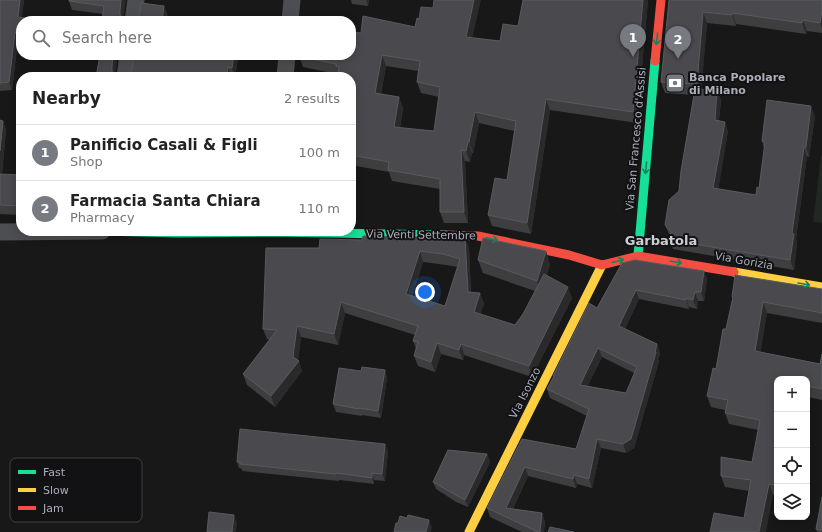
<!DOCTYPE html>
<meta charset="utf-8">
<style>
body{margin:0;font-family:"DejaVu Sans",sans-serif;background:#f2f2f2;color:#222}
.controls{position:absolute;right:12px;bottom:12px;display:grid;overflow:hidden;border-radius:8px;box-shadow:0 2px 10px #0003}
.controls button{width:36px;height:36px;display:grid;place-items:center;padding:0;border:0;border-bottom:1px solid #e0e0e0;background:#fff;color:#222;font:20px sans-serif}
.you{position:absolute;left:425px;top:292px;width:14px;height:14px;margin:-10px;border:3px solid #fff;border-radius:50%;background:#1a73e8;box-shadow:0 0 0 6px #1a73e833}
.badge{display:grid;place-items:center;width:26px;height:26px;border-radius:50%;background:#777a80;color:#fff;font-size:13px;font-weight:700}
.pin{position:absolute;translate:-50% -33px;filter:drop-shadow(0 1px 2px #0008)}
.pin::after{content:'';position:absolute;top:21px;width:14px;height:12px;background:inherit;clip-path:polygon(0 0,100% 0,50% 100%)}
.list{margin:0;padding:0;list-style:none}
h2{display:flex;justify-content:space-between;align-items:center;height:52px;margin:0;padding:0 16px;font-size:17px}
h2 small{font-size:13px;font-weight:400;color:#767676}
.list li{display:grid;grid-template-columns:26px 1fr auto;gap:12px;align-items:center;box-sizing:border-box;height:56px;padding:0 16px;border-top:1px solid #e0e0e0}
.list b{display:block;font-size:15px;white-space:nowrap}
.list p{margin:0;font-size:13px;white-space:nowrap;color:#767676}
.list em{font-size:13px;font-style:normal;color:#767676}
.icon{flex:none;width:22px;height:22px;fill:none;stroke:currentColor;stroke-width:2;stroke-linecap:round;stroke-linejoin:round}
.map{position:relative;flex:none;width:822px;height:532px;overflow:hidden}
.search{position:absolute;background:#fff;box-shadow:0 2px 10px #0003;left:16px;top:16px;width:340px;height:44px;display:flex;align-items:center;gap:10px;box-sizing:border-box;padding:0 14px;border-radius:16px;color:#767676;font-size:15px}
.panel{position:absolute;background:#fff;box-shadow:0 2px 10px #0003;left:16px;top:72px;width:340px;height:164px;border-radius:16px}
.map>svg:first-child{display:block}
.garden{fill:#212722}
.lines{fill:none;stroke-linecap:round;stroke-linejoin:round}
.street{stroke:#4d4e51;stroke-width:17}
.fast{stroke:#16e098;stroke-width:9}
.slow{stroke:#ffcf43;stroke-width:9}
.jam{stroke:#f24e42;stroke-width:9}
.wall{fill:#3e3e41;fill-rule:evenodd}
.shaded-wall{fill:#2a2a2b}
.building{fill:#4a4a4e;stroke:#595a5e;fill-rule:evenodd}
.oneway{stroke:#14835d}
.labels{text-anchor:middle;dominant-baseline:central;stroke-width:4;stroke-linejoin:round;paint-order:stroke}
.poi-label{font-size:11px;font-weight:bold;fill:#aaaeb8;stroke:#121214;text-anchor:start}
.street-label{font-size:11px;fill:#aaaeb8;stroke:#121214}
.quarter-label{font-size:13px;font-weight:bold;fill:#cbcdd5;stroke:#121214}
.key{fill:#121214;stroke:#404145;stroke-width:1}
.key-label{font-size:11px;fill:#aaaeb8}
</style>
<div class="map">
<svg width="822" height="532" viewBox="0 0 822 532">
<rect width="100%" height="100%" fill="#181818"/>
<!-- garden -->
<path class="garden" d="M821 156H822V223L813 222Z"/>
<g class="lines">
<!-- street -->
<g class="street">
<path d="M133 21 136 0"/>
<path d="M290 21 292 0"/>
<path d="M125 77 128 55"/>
<path d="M285 77 287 55"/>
<path d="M0 232 102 231"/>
</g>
<!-- fast -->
<g class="fast">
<path d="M103 231 179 233 271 232 445 235"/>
<path d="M638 256 655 61"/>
</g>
<!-- slow -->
<g class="slow">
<path d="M734 272 822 287"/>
<path d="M469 532 602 265"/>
</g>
<!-- jam -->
<g class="jam">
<path d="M655 61 661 0"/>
<path d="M445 235 478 236 569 255 602 265 638 256 734 272"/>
</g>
</g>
<!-- wall -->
<g class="wall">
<path d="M0 0H24L21 21V41L18 40 12 90 0 91Z"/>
<path d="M126 0 103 14 72 10 69 1Z"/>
<path d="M351 0H369L368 6 352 4Z"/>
<path d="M521 0H648L637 123 550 110 531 234 492 226 488 215 507 180 515 131 479 123 473 153H472L470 162 465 161 468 223H444L440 212V189L392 181 389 172 351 165V77L303 67 299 56 361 33 415 27 419 19 433 8 472 38 500 41 518 26 523 0ZM386 66 418 71 417 82 421 93 439 97 434 131 400 128 403 108 399 97 381 94Z"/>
<path d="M669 0H822V33L807 31 806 34 736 24V26L707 23 701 90H717L721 100 719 120 728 131 718 189 756 195 759 188 764 149 762 141 815 116 809 157 807 156 796 239 797 243 794 270 673 249 670 240 671 237 669 234 665 225 679 191 694 95 665 93 661 82Z"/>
<path d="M134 55H237L238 58 235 77H126L130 74 132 69Z"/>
<path d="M0 120 3 121 6 130 2 174 21 175V215L0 214Z"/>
<path d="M465 238 469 248 471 293H480L484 304 480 314 515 325 523 314 535 291 483 273 478 260 550 264 547 275 572 298 532 377 464 355 463 360 441 354 435 372 418 366 414 356 416 349 413 341 415 335 345 313 338 345 301 337 298 360 302 371 275 407 247 385 243 374 270 340 267 339 263 329 319 248 362 240ZM423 262 446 265 458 267 445 306 412 296Z"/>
<path d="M622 263 704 271 707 280 704 301H698L697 309 689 307V309L639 299 625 329 657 344 660 353 658 360 659 361 634 448 626 453 601 448 592 488 577 484 576 488 528 476 513 509 542 513 545 522 544 532H522L490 517 487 508 522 439 576 449 587 416 550 398 547 389 554 377 553 376 597 308ZM602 357 634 373 626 393 587 386Z"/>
<path d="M822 289V323L767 313 760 352 820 364 822 354V400L808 397 807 400V379H777V496L773 495 744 518 749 491 725 487 721 476 752 462 758 430 729 424 725 413V410L711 407 707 396 716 369 726 329 733 300 732 297Z"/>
<path d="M385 370 387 378 381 418 362 415V416L336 412 333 404 361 371Z"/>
<path d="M385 444 388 451 385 481 374 480V484L339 480V481L242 471V469L239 468 237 462Z"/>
<path d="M487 454 490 462 468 507 456 502 436 489 433 482Z"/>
<path d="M822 497V532H817L816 529Z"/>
</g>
<!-- shaded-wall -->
<g class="shaded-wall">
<path d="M20 0H24L21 25 18 17Z"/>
<path d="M121 0H126L123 20 120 15V11Z"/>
<path d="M366 0H369L368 6Z"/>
<path d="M474 0H481L470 48 466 37Z"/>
<path d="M643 0H648L637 123 633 112Z"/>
<path d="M164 6 168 15 167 21H162Z"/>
<path d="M822 10V28L820 23Z"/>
<path d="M703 12 707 23 701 95 697 84Z"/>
<path d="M732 13 736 24V26L732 15Z"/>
<path d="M803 20 807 31 806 34 802 23Z"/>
<path d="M15 32 18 40 12 90 9 82Z"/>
<path d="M113 55H118L115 76 112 71V67Z"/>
<path d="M234 55H237L238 58 235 77 232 68Z"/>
<path d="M382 55 386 66 379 104 375 93Z"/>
<path d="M228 67 232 77H227Z"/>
<path d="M717 90 721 100 718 129 715 120Z"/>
<path d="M399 97 403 108 398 138 394 127Z"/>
<path d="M546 99 550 110 531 234 527 223Z"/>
<path d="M811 106 815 116 809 157 806 147Z"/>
<path d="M475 112 479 123 473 153 469 142Z"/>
<path d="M3 121 6 130 1 183 0 180V151Z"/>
<path d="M725 122 728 131 717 197 713 188Z"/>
<path d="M468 142 472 153 470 162 466 151Z"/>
<path d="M804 147 807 156 796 239 797 243 794 270 790 260 792 233Z"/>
<path d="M461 150 465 161 468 223 464 212Z"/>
<path d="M465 238 469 248 471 303 468 292Z"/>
<path d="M420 251 423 262 410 304 406 294Z"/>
<path d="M546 251 550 264 541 294 537 281Z"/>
<path d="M704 271 707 280 704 301 701 292Z"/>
<path d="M568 287 572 298 532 377 529 366Z"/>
<path d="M636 290 639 299 622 335 619 326Z"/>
<path d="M695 292 698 301 697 309 693 300Z"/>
<path d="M480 293 484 304 478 322 474 312Z"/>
<path d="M686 298 689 307V309L686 300Z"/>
<path d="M341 302 345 313 338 345 334 334Z"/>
<path d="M763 302 767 313 759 362 755 351Z"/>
<path d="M297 326 301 337 298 362 299 361 302 371 275 407 271 396 293 357Z"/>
<path d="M437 343 441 354 435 372 431 362Z"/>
<path d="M461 344 464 355 463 360 459 350Z"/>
<path d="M657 344 660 353 658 360 659 361 634 448 626 453 623 444 655 352Z"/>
<path d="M598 348 602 357 584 394 580 385Z"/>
<path d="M385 370 387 378 381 418 378 411Z"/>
<path d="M597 439 601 448 592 488 589 479Z"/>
<path d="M385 444 388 451 385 481 382 474Z"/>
<path d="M487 454 490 462 468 507 465 500Z"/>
<path d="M525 467 528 476 509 517 506 508Z"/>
<path d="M372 473 374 480V484L372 478Z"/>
<path d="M574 475 577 484 576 488 573 479Z"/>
<path d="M769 484 773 495 766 532H759Z"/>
<path d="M542 513 545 522 544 532H540Z"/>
<path d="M234 515 237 523 236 532H232Z"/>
<path d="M429 520 432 527 431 532H426Z"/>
</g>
<!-- building -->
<g class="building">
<path d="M0 0H20L18 17 46 21H21V33L15 32 9 82 0 83Z"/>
<path d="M69 0H121L120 11V15L123 19 127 21H102L104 6 69 1Z"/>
<path d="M434 0H474L466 37 500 41 503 24 518 26 523 0H643L633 112 546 99 527 223 488 215 495 178 507 180 516 121 475 112 469 142H468L466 151 461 150 464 212H440V179L388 170 389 162 351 155V77H338L339 67 336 66V64L299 56 300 55H351V32L361 33 363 16 415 27 417 18 419 19 421 7 433 8ZM382 55 420 61 417 82 440 87 434 131 394 127 399 97 375 93Z"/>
<path d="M669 0H822V10L820 23 803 20 802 23 732 13V15L703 12 697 84 661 82Z"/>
<path d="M141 3 164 6 162 21H134L138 18 140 13Z"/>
<path d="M100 55H113L112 67V71L115 76 119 77H96Z"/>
<path d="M134 55H234L232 68 228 67 227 77H126L130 74 132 69Z"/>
<path d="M46 74 63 77H46Z"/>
<path d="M695 89 717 90 715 120 725 122 713 188 756 195 757 187 759 188 765 142 762 141 767 100 811 106 806 147H804L792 233 794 234 790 260 670 240 671 232 665 225 669 200 679 191 681 171Z"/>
<path d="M0 120 3 121 0 151Z"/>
<path d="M0 174 21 175V206L0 205Z"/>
<path d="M363 236 465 238 468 292 480 293 474 312 515 325 523 314 544 274 568 287 529 366 461 344 459 350 437 343 431 362 414 356 418 342 413 341 418 326 341 302 334 334 297 326 293 357 299 361 271 396 243 374 277 330 263 329 266 248H319L320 239 362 240ZM420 251 443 254 460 259 445 306 406 294Z"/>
<path d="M483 238 546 251 537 281 478 260Z"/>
<path d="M635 260 704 271 701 292H695L693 300 686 298V300L636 290 619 326 657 344 655 352H656L631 439 623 444 597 439 589 479 574 475 573 479 525 467 506 508 542 513 540 532H538L487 508 522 439 576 449 589 409 547 389 554 376H553L589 303 597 308 622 263ZM598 348 637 367 626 393 580 385Z"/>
<path d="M735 275 822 289V313L763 302 755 351 820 364 822 354V389L807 386V379H777V485L769 484 759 532H710L714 513 744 518 751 480 721 476V457L752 462 760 420 725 413 728 400 707 396 713 368 716 369 723 329H726L733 297H732Z"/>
<path d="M362 367 385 370 378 411 359 408V409L333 404 339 368 361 371Z"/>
<path d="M240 429 385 444 382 474 372 473V478L337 473 336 474 240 464V462H237Z"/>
<path d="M448 450 487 454 465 500 454 494 433 482Z"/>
<path d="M822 497V530L816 529Z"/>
<path d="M209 512 234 515 232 532H207Z"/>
<path d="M408 515 429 520 426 532H394L396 523H398L400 516 407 518Z"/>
<path d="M550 527 574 532H548Z"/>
</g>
<!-- one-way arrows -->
<defs><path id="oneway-shaft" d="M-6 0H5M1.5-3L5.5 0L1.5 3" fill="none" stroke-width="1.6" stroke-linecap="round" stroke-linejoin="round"/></defs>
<g class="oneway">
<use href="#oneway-shaft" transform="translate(657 39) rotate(95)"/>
<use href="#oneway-shaft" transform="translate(646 168) rotate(95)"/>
<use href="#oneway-shaft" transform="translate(492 239) rotate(12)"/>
<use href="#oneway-shaft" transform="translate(618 261) rotate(-15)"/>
<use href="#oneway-shaft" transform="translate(676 262) rotate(10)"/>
<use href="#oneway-shaft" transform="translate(804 284) rotate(10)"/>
</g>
<!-- icons -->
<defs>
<g id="bank-square" transform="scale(1)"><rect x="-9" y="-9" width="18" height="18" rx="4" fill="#777a80" stroke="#121214"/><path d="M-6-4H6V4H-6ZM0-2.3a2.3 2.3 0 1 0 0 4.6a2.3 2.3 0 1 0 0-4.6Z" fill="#fff"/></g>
</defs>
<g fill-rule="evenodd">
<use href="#bank-square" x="675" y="83"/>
</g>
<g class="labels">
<!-- poi labels -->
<g class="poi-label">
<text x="689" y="77">Banca Popolare<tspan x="689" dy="13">di Milano</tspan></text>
</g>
<!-- street labels -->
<g class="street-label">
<text transform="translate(636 139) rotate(-85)">Via San Francesco d'Assisi</text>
<text transform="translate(421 235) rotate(1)">Via Venti Settembre</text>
<text transform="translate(744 261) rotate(10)">Via Gorizia</text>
<text transform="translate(525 393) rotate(-63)">Via Isonzo</text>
</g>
<!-- quarter labels -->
<g class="quarter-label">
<text x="661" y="240">Garbatola</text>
</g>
</g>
<!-- legend -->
<rect x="10" y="458" width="132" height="64" rx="6" class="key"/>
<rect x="18" y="470" width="18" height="4" fill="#16e098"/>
<rect x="18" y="488" width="18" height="4" fill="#ffcf43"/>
<rect x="18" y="506" width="18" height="4" fill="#f24e42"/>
<g class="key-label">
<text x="43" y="476">Fast</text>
<text x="43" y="494">Slow</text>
<text x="43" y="512">Jam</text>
</g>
</svg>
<div class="controls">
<button>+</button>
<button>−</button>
<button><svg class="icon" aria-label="locate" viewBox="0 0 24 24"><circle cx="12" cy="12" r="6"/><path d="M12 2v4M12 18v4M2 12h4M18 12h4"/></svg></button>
<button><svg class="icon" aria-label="layers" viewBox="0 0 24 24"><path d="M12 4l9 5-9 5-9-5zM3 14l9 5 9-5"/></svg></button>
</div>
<div class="you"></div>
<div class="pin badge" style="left:633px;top:57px">1</div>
<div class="pin badge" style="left:678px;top:59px">2</div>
<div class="search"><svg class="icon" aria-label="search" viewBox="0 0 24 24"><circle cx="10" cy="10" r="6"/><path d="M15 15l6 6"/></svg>Search here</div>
<section class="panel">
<h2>Nearby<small>2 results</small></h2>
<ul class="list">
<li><span class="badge">1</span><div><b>Panificio Casali &amp; Figli</b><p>Shop</p></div><em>100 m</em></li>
<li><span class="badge">2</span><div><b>Farmacia Santa Chiara</b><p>Pharmacy</p></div><em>110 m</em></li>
</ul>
</section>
</div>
